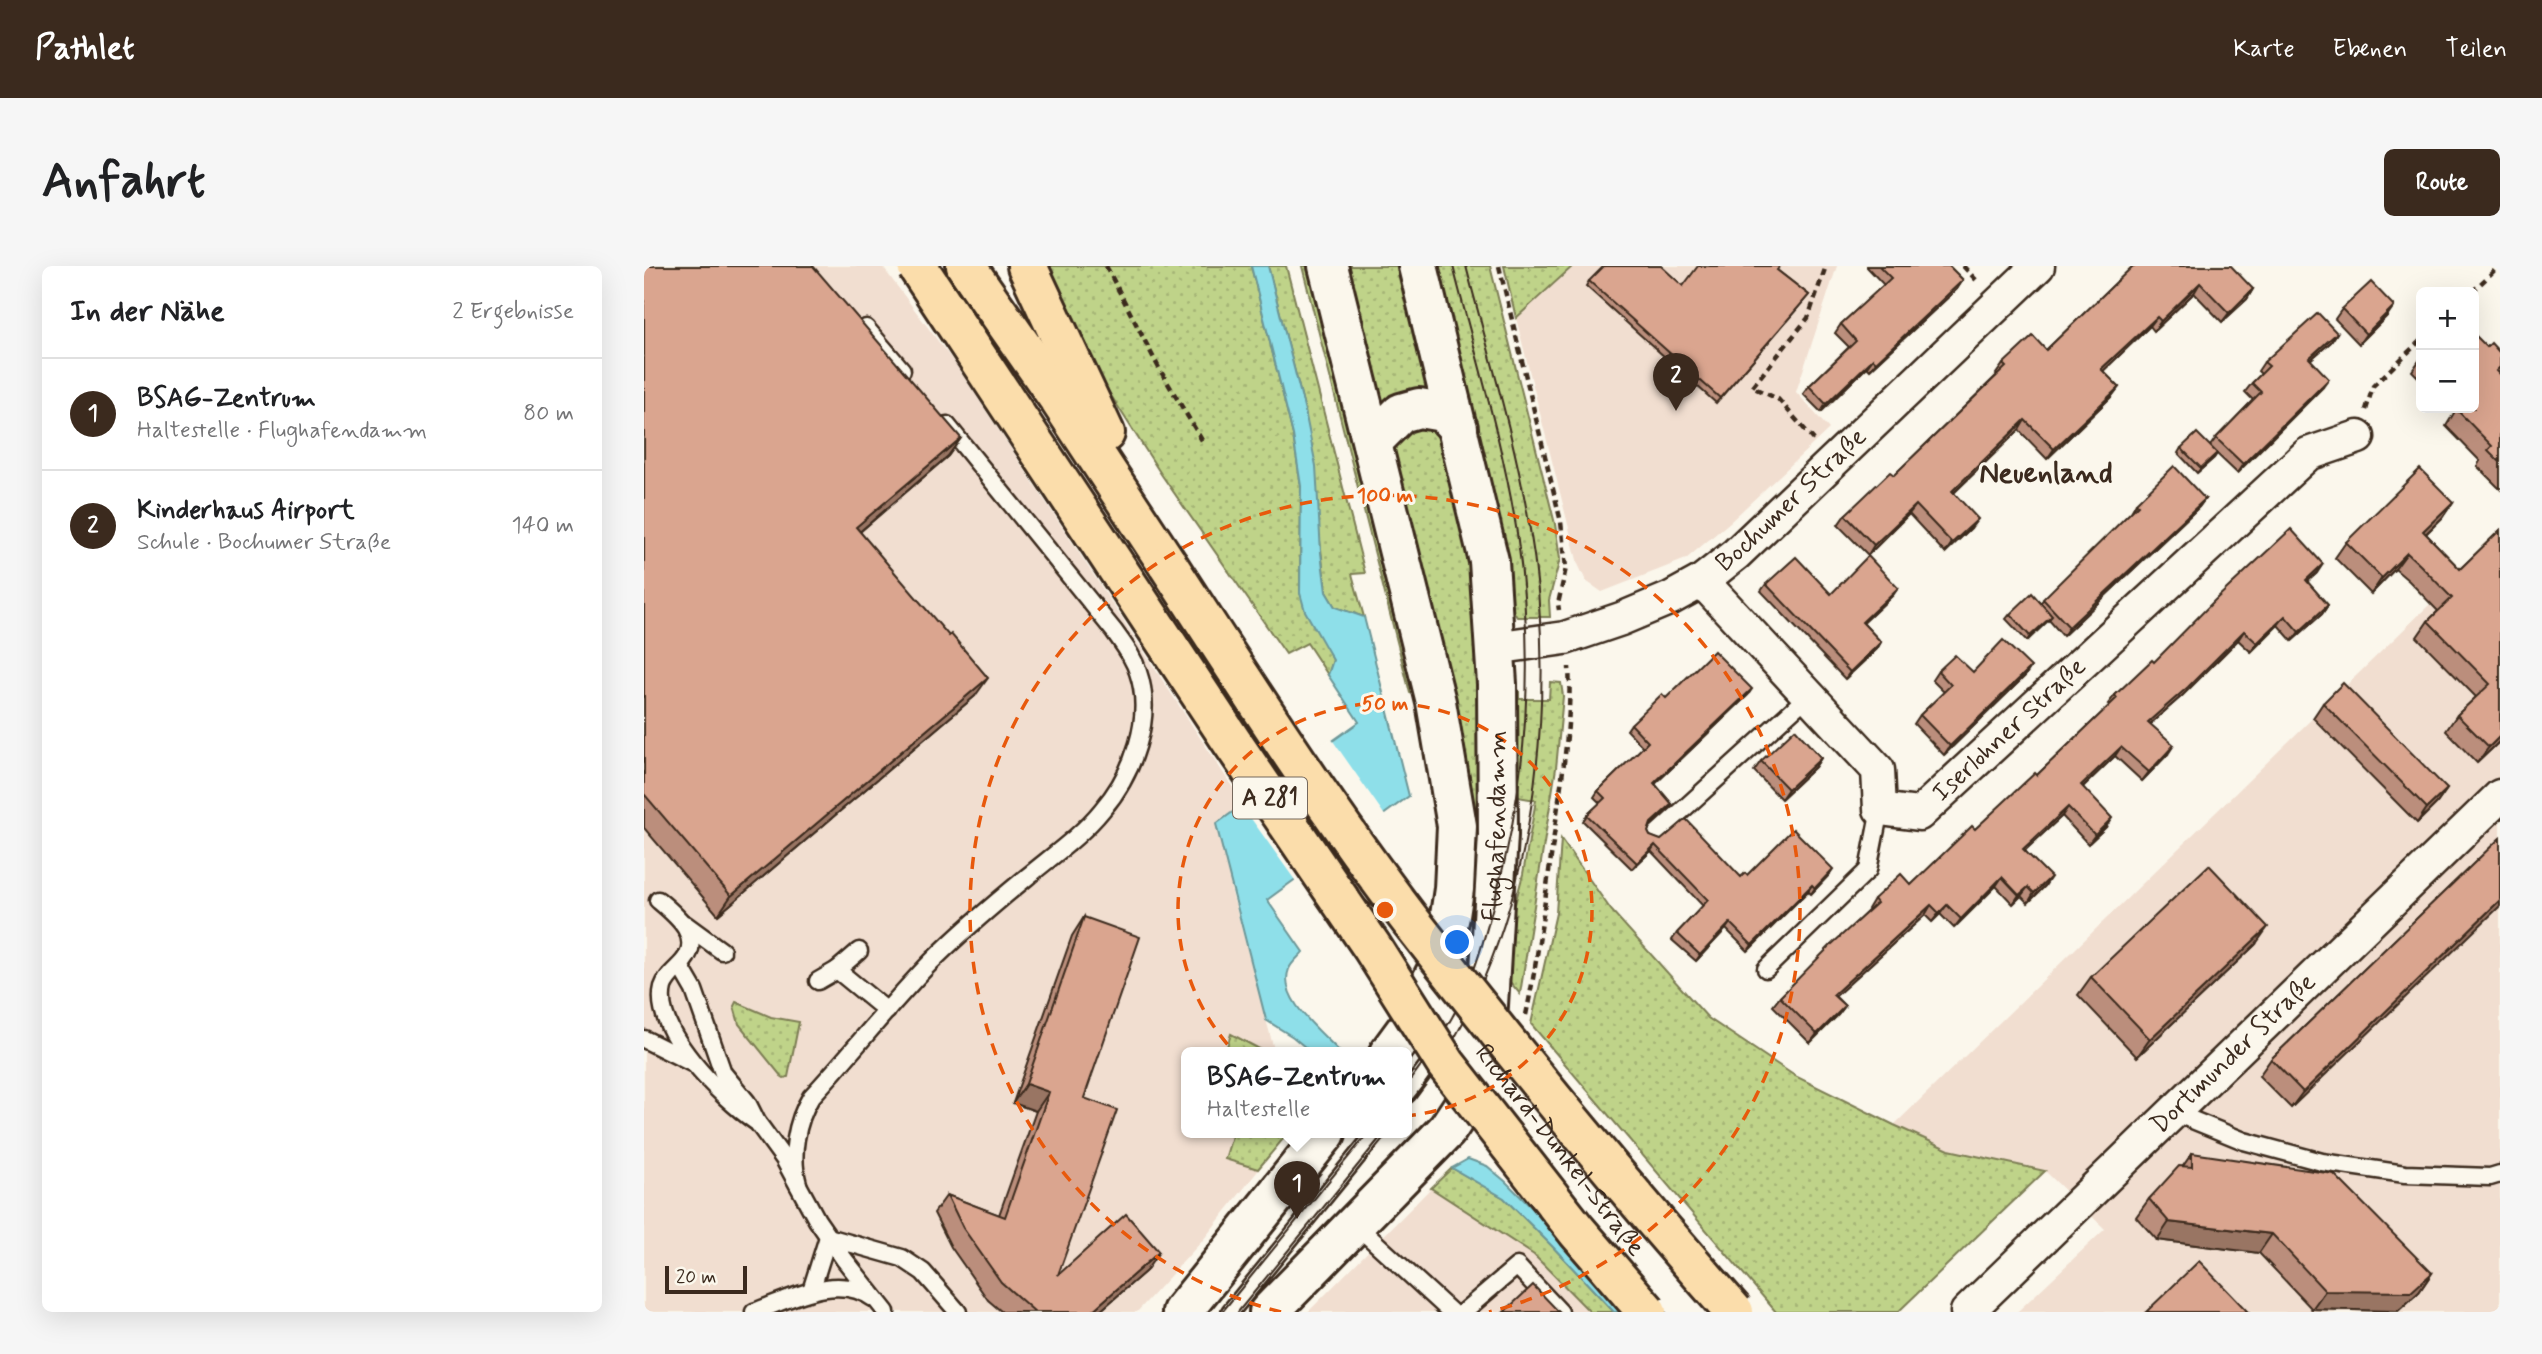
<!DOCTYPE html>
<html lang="de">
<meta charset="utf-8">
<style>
body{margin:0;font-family:Mynerve,sans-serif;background:#f6f6f6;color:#202124}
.controls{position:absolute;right:21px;top:21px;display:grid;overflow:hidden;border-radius:10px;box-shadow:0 7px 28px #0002}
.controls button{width:63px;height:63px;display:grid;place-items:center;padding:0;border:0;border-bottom:2px solid #e0e0e0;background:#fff;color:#202124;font:35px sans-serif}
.scale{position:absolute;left:21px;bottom:18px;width:82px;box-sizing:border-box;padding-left:7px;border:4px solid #3b2a1e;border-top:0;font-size:19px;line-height:24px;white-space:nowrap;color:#3b2a1e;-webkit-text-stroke:5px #fbf7ec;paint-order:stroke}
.you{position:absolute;left:814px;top:677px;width:24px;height:24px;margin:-18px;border:5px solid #fff;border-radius:50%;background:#1a73e8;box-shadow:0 0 0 10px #1a73e833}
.badge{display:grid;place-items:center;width:46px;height:46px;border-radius:50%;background:#3b2a1e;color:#fff;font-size:23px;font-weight:700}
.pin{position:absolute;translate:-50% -58px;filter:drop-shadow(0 2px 4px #0008)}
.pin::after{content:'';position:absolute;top:37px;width:24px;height:21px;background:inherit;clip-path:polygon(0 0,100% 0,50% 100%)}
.popup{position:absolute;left:537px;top:781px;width:231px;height:91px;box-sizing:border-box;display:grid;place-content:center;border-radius:10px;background:#fff;filter:drop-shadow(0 2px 5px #0005);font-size:23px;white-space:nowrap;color:#757577}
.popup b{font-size:26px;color:#202124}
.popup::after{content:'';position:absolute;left:50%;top:100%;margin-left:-14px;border:14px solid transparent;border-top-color:#fff}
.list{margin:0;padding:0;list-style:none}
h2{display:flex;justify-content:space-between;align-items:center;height:91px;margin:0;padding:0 28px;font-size:30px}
h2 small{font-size:23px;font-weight:400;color:#757577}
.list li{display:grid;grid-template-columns:46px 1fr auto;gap:21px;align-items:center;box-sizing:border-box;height:112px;padding:0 28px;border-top:2px solid #e0e0e0}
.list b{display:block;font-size:26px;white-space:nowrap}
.list p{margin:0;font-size:23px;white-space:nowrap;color:#757577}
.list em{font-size:23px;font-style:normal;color:#757577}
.map{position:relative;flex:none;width:1856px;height:1046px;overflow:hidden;border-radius:10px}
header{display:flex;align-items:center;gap:42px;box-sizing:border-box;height:98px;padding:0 35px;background:#3b2a1e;color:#fff}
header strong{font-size:33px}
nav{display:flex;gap:38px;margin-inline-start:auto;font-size:24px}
.intro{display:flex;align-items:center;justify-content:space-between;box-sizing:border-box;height:168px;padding:0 42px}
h1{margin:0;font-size:49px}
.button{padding:18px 32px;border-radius:10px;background:#3b2a1e;color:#fff;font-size:24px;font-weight:700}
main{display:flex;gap:42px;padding:0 42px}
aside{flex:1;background:#fff;border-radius:10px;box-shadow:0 7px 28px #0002}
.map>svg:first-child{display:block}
.built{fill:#f1ded0}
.grass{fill:url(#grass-dots);stroke:#7d7e54;stroke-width:2}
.water{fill:#8edfe9;stroke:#6d9798;stroke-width:2}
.pier{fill:#fbf7ec}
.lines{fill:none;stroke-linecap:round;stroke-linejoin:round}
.lane-casing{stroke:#3b2a1e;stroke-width:21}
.street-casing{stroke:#3b2a1e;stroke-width:37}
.secondary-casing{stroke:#3b2a1e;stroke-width:44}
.highway-casing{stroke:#3b2a1e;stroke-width:44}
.path{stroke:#3b2a1e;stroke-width:4.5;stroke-dasharray:7 5;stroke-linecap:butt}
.lane{stroke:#fbf7ec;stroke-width:16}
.street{stroke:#fbf7ec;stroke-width:32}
.secondary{stroke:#fbf7ec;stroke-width:38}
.highway{stroke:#fbddab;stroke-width:38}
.tram{stroke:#3b2a1e;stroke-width:2}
.highway-bridge-casing{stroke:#3b2a1e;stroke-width:44;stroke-linecap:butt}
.highway-bridge{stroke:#fbddab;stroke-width:38}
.wall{fill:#bb8e7b;stroke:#3b2a1e;stroke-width:2}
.shaded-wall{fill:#997464;stroke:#3b2a1e;stroke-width:2}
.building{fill:#daa58f;stroke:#3b2a1e;stroke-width:2}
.ring{fill:none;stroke:#e8590c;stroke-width:3.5;stroke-dasharray:12 9}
.labels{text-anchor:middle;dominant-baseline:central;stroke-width:6;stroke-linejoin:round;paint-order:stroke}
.shield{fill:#fbf7ec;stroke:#75685c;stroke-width:2}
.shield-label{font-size:24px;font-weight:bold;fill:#3b2a1e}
.street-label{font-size:26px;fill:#3b2a1e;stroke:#fbf7ec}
.quarter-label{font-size:30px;font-weight:bold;fill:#3b2a1e;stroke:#fbf7ec}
.centre{fill:#e8590c;stroke:#fbf7ec;stroke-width:3.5}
.ring-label{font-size:21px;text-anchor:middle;font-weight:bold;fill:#e8590c;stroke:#fbf7ec;stroke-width:6;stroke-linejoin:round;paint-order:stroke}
</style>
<header>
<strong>Pathlet</strong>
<nav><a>Karte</a><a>Ebenen</a><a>Teilen</a></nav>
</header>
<div class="intro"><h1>Anfahrt</h1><a class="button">Route</a></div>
<main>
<aside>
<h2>In der Nähe<small>2 Ergebnisse</small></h2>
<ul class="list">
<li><span class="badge">1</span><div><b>BSAG-Zentrum</b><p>Haltestelle · Flughafendamm</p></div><em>80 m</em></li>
<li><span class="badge">2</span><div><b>Kinderhaus Airport</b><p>Schule · Bochumer Straße</p></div><em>140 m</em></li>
</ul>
</aside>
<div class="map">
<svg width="1856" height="1046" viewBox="0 0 1856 1046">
<defs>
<pattern id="grass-dots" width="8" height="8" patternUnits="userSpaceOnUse" patternTransform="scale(1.75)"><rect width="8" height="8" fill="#bfd389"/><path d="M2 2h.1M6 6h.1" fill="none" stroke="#a5b576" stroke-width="1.8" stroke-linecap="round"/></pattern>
</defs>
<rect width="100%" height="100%" fill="#fbf7ec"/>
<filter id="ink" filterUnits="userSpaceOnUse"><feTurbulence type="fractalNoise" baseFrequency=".0143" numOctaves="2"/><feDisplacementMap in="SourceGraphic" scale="14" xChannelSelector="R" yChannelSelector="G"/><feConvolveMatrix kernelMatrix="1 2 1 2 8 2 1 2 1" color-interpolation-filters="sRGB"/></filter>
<g filter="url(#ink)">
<!-- built -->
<g class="built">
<path d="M0 0H238L312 99 614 560 587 623 631 787H543V867H644L559 974 493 1046H0Z"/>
<path d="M929 0H1193L1152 126 1185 163 1086 256 1042 293 958 326 942 315 934 298 872 52Z"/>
<path d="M1856 270V1046H1373L1461 963 1401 905 1305 884 1250 859Z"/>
<path d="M787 922 1003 1046H664Z"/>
</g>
<!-- grass -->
<g class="grass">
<path d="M401 0H607L649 169 657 220 656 327 689 394 684 409 663 377 642 388 517 208 443 92Z"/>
<path d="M624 0H642L721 307 708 308 720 351 691 341 682 326 661 145Z"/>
<path d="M658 0H669L775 430 766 427Z"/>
<path d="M698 0H759L829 302 838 423 834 660 827 658 832 607 831 568Z"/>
<path d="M788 0H846L911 258 916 293 905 334 906 351H873L862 334Z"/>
<path d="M860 0H929L872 52Z"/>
<path d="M906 416 917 417 919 430 912 502 876 728 861 710 863 668 879 608 892 534 868 530 867 428 875 425V433H905Z"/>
<path d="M917 573 967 644 1064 752 1151 810 1250 859 1305 884 1401 905 1254 1046H1132L887 758 912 647Z"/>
<path d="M92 736 127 751 155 756 144 811 140 812 137 810 95 758 90 740Z"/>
<path d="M587 768 623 787H581Z"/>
<path d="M577 867H644L614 903 581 893 588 870Z"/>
<path d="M808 902 860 932 908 980 970 1046H946L890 989 787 922Z"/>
</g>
<!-- water -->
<g class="water">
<path d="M607 0H624L661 145 672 200 677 287 682 326 691 341 720 351 765 530 623 634 659 686C655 691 647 697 645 703 633 733 679 767 697 787H668L649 771 622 754 572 558 715 456 684 409 689 394 661 345 656 327 657 220 649 169Z"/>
<path d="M824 893 843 900 861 915 992 1046H970L908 980 860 932 808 902Z"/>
</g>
<!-- pier -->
<path class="pier" d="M687 472 742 551 653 617 596 537Z"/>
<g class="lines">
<!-- lane casing -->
<g class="lane-casing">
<g id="lane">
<path d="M222 62 258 104"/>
<path d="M1010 570 1165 429"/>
<path d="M14 634C32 649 60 671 39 696 32 704 22 711 19 721 8 765 79 833 111 855"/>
<path d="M41 658 78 685"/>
<path d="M215 685 193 704 243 745"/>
<path d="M1122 703 1224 604 1236 543"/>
<path d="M39 705 50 724 79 807 103 836 113 856 140 893 173 954 200 993 242 1046"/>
<path d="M174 715 193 704"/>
<path d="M0 773 48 797"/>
<path d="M763 828 795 785"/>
<path d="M1529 846 1600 875 1678 896 1761 908 1846 911 1856 908"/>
<path d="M154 918C146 890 152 856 167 831 208 787 245 739 287 696 317 666 350 638 383 611 408 590 437 570 458 544 489 508 510 452 494 406 489 390 479 378 470 365L303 159"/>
<path d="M711 958 807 1046"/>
<path d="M184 971 258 992 279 1006 314 1046"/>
<path d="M167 1025 184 971"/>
<path d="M110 1046C146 1033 193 1006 229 1032"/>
<path d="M586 1046 732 867"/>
<path d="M819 1046 873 1000 916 1046"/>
</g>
</g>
<!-- street casing -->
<g class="street-casing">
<g id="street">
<path id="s1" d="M1058 315 1234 504 1236 543 1275 548 1664 188 1714 171"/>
<path id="s2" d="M850 382 921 372 977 353 1027 332 1058 315 1092 288 1394 0"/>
<path id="s3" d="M1323 1046 1856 530"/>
</g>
</g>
<!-- secondary casing -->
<g class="secondary-casing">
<g id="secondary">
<path d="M684 0 792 436 813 560 810 623 806 650 793 704 767 757 745 787"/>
<path d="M728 176 757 147 775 142 799 146 814 162"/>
<path id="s4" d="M786 719 911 877 989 980 1048 1046"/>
<path d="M538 1046 682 867"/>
<path id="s5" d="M625 1046 803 864 834 817 841 790 854 569 853 418 845 295 774 0"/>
</g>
</g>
<!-- highway casing -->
<g class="highway-casing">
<g id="highway">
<path d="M322 0 416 135 524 299"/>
<path d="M383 0 461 167"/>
</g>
</g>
<!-- path -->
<g class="path">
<path d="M462 0 516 104 559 176"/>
<path d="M855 0 917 256 922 302 914 338 915 344"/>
<path d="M1319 0 1335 17"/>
<path d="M1828 26 1855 0"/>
<path d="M1722 144 1729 120 1777 74"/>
<path d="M1170 174 1134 133 1108 121 1164 52 1182 0"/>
<path d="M882 749C895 687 902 625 911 562 918 509 928 454 925 401"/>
</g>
<!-- lane -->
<use href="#lane" class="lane"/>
<!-- street -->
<use href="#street" class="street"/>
<!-- secondary -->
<use href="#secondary" class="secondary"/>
<!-- highway -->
<use href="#highway" class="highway"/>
<!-- tram -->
<g class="tram">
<path d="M668 580 710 624 762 670 828 741 1083 1046"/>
<path d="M763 818C787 787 809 755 824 719 836 691 843 662 851 633 884 514 891 390 873 267 859 177 831 88 809 0"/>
<path d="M763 840C889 692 918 443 885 257 870 170 844 85 822 0"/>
<path d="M578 1046 724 867"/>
<path d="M594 1046 740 867"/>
</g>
<!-- highway-bridge casing -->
<g class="highway-bridge-casing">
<g id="highway-bridge">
<path d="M273 0 588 476 728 681 802 798 933 965 1003 1046"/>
<path d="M524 299C602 419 679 540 766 654 870 788 978 919 1090 1046"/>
</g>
</g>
<!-- highway-bridge -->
<use href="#highway-bridge" class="highway-bridge"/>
</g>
<!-- wall -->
<g class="wall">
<path d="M0 0 317 172 304 190 216 266 331 430 74 649 0 562Z"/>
<path d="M1223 0H1305L1319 14 1313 23 1226 104 1223 101 1177 146 1159 128 1165 120 1205 81 1191 67 1197 58 1240 19 1223 1Z"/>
<path d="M1489 0 1609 23 1603 33 1578 56 1550 27 1510 65 1506 60 1459 105 1475 121 1468 130 1403 193 1375 164 1310 227 1327 262 1301 287 1265 248 1224 289 1194 259 1201 249 1250 209 1353 109 1352 108 1359 98 1402 84Z"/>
<path d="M1133 4 1165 29 1072 137 942 20 945 15 1039 20Z"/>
<path d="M1698 43 1743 50 1715 78 1691 53Z"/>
<path d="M1693 67 1687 76 1666 94 1679 121 1593 207 1573 188 1570 192 1553 207 1534 187 1537 182 1566 180 1572 172 1609 134 1601 126 1608 117 1617 108 1614 105 1620 96Z"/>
<path d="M1856 87V105L1854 107 1856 109V223L1833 200 1836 195 1802 160 1810 147 1805 142H1830Z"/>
<path d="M1777 92V114L1768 105Z"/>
<path d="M1561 233 1555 241 1419 370 1405 354 1383 375 1362 353 1366 348 1396 337 1487 246 1492 237Z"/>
<path d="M1809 236 1798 252 1782 268 1816 303 1856 264V475L1833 497 1802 465 1813 449 1832 431 1773 371 1784 355 1794 345 1765 315 1751 303 1727 328 1691 292 1702 276Z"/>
<path d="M1673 307 1663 316 1684 339 1678 348 1648 375 1634 359 1607 386 1594 374 1538 430 1506 458 1524 488 1498 515 1471 490 1439 521 1462 561 1444 578 1418 550 1381 584 1401 620 1384 637 1377 630 1369 638 1352 620 1310 662 1296 648 1288 656 1281 649 1191 730 1201 740 1194 749 1166 777 1129 740 1136 731 1225 644 1224 643 1230 633 1267 619 1393 509 1466 439 1464 438 1471 429 1510 396Z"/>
<path d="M1122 318 1187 328 1254 322 1249 329 1219 357 1237 376 1233 383 1201 413 1117 325Z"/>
<path d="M1294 405 1329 406 1381 410 1300 489 1270 458 1276 449 1300 426 1288 414Z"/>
<path d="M1104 429 1011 518 1028 538 1023 544 1006 560 1004 566 1006 570 1097 611 1103 609H1185L1167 628 1164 625 1104 685 1082 663 1052 695 1028 674 1033 667 1059 640 1007 585 988 603 939 555 943 549 956 537 950 531 954 525 999 481 983 464 987 458 1022 432Z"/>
<path d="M1679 437 1803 523 1793 537 1773 557 1669 452Z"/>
<path d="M1177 492 1171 501 1137 533 1110 505 1117 495Z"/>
<path d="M1856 572 1647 842 1615 810 1627 793Z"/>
<path d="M440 651V832L414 1009 502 1005 455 1046H358L344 1034 307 981 290 947 303 929 355 949 392 845 369 837 428 670Z"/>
<path d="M1611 679 1493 791 1434 729 1447 711Z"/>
<path d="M1548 887 1788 1007 1775 1026 1754 1045 1668 1043 1615 987 1513 974 1492 951 1505 933 1539 900Z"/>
</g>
<!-- shaded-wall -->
<g class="shaded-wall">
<path d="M1319 14 1313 23 1226 104 1232 96Z"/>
<path d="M1556 17 1550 27 1510 65 1517 55Z"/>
<path d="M1609 23 1603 33 1578 56 1585 47Z"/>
<path d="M1750 40 1743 50 1715 78 1722 68Z"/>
<path d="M1513 51 1506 60 1451 113 1457 103Z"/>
<path d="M1693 67 1687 76 1658 101 1665 92Z"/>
<path d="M1229 93 1223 101 1177 146 1182 138Z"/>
<path d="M1685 113 1679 121 1593 207 1599 198Z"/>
<path d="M1475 121 1468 130 1403 193 1410 183Z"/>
<path d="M1381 154 1375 164 1301 235 1308 225Z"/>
<path d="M317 172 304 190 199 280 212 261Z"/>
<path d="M1573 187 1570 192 1553 207 1557 202Z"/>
<path d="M1561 233 1555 241 1419 370 1425 361Z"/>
<path d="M1809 236 1798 252 1768 281 1779 265Z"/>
<path d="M1272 239 1265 248 1224 289 1230 279Z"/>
<path d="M1334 253 1327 262 1301 287 1308 277Z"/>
<path d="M1763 287 1751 303 1727 328 1738 312Z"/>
<path d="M1679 298 1673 307 1655 323 1662 314Z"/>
<path d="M1254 322 1249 329 1213 363 1218 356Z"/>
<path d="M1684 339 1678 348 1648 375 1655 366Z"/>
<path d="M1408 350 1383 375 1386 370Z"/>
<path d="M1641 350 1634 359 1607 386 1613 377Z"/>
<path d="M1600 365 1594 374 1538 430 1498 465 1504 456Z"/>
<path d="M1237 376 1233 383 1201 413 1206 406Z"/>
<path d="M1387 401 1381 410 1300 489 1306 480Z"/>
<path d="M344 412 331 430 74 649 87 630Z"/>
<path d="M1108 423 1104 429 1006 523 1010 517Z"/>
<path d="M1856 470V475L1833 497 1845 481Z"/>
<path d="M1530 479 1524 488 1498 515 1505 506Z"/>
<path d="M1477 481 1471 490 1431 528 1437 519Z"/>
<path d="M1177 492 1171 501 1137 533 1144 523Z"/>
<path d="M1803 523 1793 537 1773 557 1783 542Z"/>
<path d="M1028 538 1023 544 1002 563 1007 557Z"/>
<path d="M1424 541 1418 550 1373 592 1379 583Z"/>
<path d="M1468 552 1462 561 1444 578 1451 569Z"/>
<path d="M1011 579 1007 585 988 603 993 597Z"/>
<path d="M1189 603 1185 609 1167 628 1171 622Z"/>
<path d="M1358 611 1352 620 1310 662 1317 653Z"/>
<path d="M1407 611 1401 620 1384 637 1390 627Z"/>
<path d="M1168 619 1164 625 1104 685 1108 679Z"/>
<path d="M1384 621 1377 630 1369 638 1375 629Z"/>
<path d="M1856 634V640L1647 842 1659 826Z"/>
<path d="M1287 639 1281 649 1183 738 1189 729Z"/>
<path d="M1303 639 1296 648 1288 656 1295 647Z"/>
<path d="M1086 657 1082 663 1052 695 1056 689Z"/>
<path d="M1624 661 1611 679 1493 791 1506 773Z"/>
<path d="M1201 740 1194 749 1166 777 1173 768Z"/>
<path d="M382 818 405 826 392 845 369 837Z"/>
<path d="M1525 956 1628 968 1615 987 1513 974Z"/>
<path d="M515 986 502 1005 455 1046H447Z"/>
<path d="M1788 1007 1775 1026 1754 1045 1668 1043 1681 1025Z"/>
</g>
<!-- building -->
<g class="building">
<path d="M0 0H169L317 172 212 261 305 370 307 368 344 412 87 630 0 528Z"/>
<path d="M960 0H1017L1039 20 1054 0H1136L1133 4 1165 29 1076 132 945 15Z"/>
<path d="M1235 0H1305L1319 14 1232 96 1229 93 1182 138 1165 120 1212 75 1197 58 1247 12Z"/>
<path d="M1489 0H1587L1609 23 1585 47 1556 17 1517 55 1513 51 1457 103 1475 121 1410 183 1381 154 1308 225 1334 253 1308 277 1272 239 1230 279 1201 249 1246 206 1250 209 1362 101 1359 98 1389 70 1402 84Z"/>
<path d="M1727 16 1750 40 1722 68 1698 43Z"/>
<path d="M1674 47 1693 67 1665 92 1685 113 1599 198 1572 172 1617 126 1608 117 1625 100 1620 96Z"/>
<path d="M1830 68 1843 81 1847 77 1856 87V101L1852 105 1856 109V196L1844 184 1848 180 1813 144 1815 142H1830Z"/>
<path d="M1553 167 1573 187 1557 202 1537 182Z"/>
<path d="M1530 200 1561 233 1425 361 1399 333 1494 239 1492 237Z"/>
<path d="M1776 203 1809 236 1779 265 1816 303 1856 264V470L1845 481 1813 449 1846 418 1784 355 1808 332 1776 299 1763 287 1738 312 1702 276Z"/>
<path d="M1647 263 1679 298 1662 314 1684 339 1655 366 1641 350 1613 377 1600 365 1544 421 1504 456 1530 479 1505 506 1477 481 1437 519 1468 552 1451 569 1424 541 1379 583 1407 611 1390 627 1384 621 1375 629 1358 611 1317 653 1303 639 1295 647 1287 639 1189 729 1201 740 1173 768 1136 731 1188 678 1233 637 1230 633 1257 608 1267 619 1328 560 1331 563 1391 507 1393 509 1473 432 1471 429 1508 394 1510 396 1571 334Z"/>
<path d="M1224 290 1254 322 1218 356 1237 376 1206 406 1122 318 1152 291 1187 328Z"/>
<path d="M1388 327 1408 350 1386 370 1366 348Z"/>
<path d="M1359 374 1387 401 1306 480 1276 449 1307 419 1294 405 1311 389 1329 406Z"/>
<path d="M1070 385 1108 423 1010 517 1028 538 1007 557 1004 566 1006 570 1017 574 1042 553 1097 611 1101 607 1103 609 1149 563 1189 603 1171 622 1168 619 1108 679 1086 657 1056 689 1033 667 1064 634 1011 579 993 597 943 549 961 532 954 525 1004 476 987 458 1018 428 1022 432Z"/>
<path d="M1699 417 1803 523 1783 542 1679 437Z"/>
<path d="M1151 463 1177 492 1144 523 1117 495Z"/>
<path d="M1856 572V634L1659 826 1627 793Z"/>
<path d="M1565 599 1624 661 1506 773 1447 711Z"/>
<path d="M440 651 496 671 440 832 473 844 414 1009 482 948 515 986 447 1046H391L357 1016 319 962 303 929 361 951 405 826 382 818Z"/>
<path d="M1548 887 1690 908 1788 1007 1767 1026 1681 1025 1628 968 1525 956 1505 933 1535 900 1548 901Z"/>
<path d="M1555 995 1604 1046H1502Z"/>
<path d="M889 1019 915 1046H860Z"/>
</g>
</g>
<!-- distance rings -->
<g class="ring">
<circle cx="741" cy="644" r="207"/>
<path d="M637 1046A415 415 0 1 1 845 1046"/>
</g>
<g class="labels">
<!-- shield labels -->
<rect class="shield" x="589" y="511.5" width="74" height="41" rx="5"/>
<g class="shield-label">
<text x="626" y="532">A 281</text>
</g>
<!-- street labels -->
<g class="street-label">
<text stroke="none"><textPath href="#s2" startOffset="341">Bochumer Straße</textPath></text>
<text stroke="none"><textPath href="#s1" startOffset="460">Iserlohner Straße</textPath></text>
<text stroke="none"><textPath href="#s5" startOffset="569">Flughafendamm</textPath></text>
<text stroke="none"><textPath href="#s3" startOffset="371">Dortmunder Straße</textPath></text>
<text stroke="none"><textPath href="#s4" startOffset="210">Richard-Dunkel-Straße</textPath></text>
</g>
<!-- quarter labels -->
<g class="quarter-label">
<text x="1402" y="207">Neuenland</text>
</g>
</g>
<circle cx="741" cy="644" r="10" class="centre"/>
<g class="ring-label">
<text x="741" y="236">100 m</text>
<text x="741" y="444">50 m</text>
</g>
</svg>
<div class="controls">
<button>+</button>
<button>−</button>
</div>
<div class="scale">20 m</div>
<div class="you"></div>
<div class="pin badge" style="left:653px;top:953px">1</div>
<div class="popup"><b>BSAG-Zentrum</b>Haltestelle</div>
<div class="pin badge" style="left:1032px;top:145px">2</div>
</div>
</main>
